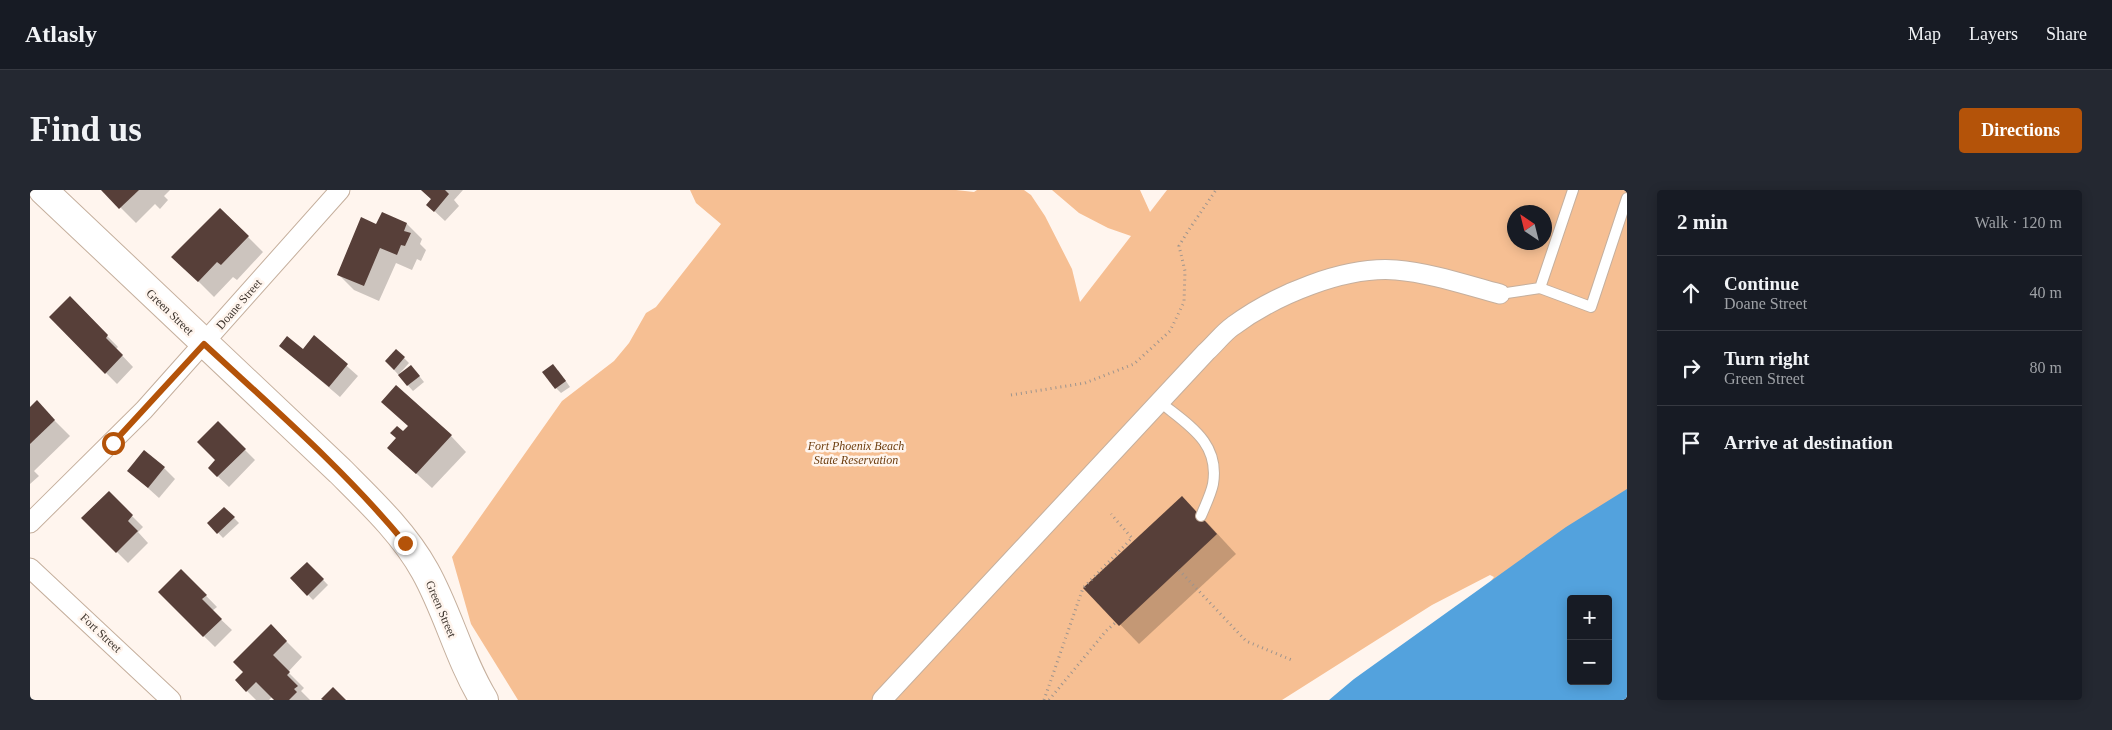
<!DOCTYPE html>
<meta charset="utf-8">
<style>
body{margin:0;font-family:Georgia,serif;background:#242831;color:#f1f3f6}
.controls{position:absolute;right:15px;bottom:15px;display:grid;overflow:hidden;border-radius:5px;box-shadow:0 2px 12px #0003}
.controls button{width:45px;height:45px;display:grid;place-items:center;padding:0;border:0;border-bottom:1px solid #363941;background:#171b24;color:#f1f3f6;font:25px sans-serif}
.compass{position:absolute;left:1477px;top:15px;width:45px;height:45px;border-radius:50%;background:#171b24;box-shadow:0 2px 12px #0003;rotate:325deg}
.stop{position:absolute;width:15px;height:15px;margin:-11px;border:4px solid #b45309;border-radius:50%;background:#fff}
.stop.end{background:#b45309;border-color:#fff;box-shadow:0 1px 5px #0008}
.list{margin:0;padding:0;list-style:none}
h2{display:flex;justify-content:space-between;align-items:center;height:65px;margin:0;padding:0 20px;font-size:21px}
h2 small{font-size:16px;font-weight:400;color:#9ea1a6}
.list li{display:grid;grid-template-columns:32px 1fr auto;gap:15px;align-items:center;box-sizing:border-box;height:75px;padding:0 20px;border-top:1px solid #363941}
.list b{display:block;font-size:19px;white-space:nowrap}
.list p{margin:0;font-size:16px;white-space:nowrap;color:#9ea1a6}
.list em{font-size:16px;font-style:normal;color:#9ea1a6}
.icon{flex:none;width:28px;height:28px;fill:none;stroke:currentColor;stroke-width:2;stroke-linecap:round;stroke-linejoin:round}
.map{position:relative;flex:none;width:1597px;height:510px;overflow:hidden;border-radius:5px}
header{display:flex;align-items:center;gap:30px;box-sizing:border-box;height:70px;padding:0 25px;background:#171b24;border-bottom:1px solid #363941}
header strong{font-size:24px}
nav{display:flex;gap:28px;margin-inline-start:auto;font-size:18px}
.intro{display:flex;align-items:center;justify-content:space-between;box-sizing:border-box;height:120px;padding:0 30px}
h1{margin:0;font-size:35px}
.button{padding:12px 22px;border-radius:5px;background:#b45309;color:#fff;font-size:18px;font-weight:700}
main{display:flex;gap:30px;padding:0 30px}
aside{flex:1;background:#171b24;border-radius:5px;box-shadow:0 2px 12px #0003}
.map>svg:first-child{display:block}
.green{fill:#f6bf93;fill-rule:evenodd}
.water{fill:#53a2dd;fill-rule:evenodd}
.shadow{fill:#0003}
.building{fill:#573f39}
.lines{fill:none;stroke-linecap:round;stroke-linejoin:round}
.service-casing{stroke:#c5af9d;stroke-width:12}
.minor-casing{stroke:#c5af9d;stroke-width:21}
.secondary-casing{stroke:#c5af9d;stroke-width:30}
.path{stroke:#9e948d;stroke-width:3;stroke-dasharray:1 4;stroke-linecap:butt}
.service{stroke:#fff;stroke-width:10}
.minor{stroke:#fff;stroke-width:19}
.secondary{stroke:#fff;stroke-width:28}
.route{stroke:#b45309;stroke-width:6}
.labels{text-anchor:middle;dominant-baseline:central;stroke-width:5;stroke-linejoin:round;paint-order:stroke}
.street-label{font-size:12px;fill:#3e352e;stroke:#fff5ee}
.park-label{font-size:12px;font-style:italic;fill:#6d3d0e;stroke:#fff5ee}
</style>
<header>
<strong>Atlasly</strong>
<nav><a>Map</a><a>Layers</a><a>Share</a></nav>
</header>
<div class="intro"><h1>Find us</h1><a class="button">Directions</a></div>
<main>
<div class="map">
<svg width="1597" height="510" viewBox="0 0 1597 510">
<rect width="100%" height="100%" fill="#fff5ee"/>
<!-- green -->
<path class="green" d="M660 0H926L944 2 947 0H994L1001 5 1015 26 1042 79 1050 112 1101 46 1078 38 1049 23 1022 0H1110L1120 22 1137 0H1597V365L1461 391 1464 387 1460 385 1402 415 1252 510H488L441 434 422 367 532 211 584 171 599 153 616 123 626 117 691 34 666 13ZM1484 22H1514V52H1484Z"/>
<!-- water -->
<path class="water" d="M1597 299V510H1299L1324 489 1536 337ZM1541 409H1578V491H1541Z"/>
<!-- shadow -->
<g class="shadow">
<path d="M73 0H140L134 6 138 10 130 19 125 14 106 33Z"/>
<path d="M391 0H433L424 10 429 16 415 31 398 15 402 10Z"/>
<path d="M190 19 233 62 207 90 203 87 184 107 159 82Z"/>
<path d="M377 34 392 49 390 54 396 60 391 71 387 69 382 80 366 73 349 111 324 100 308 84 347 36Z"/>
<path d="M40 108 88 157 86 159 103 177 87 194 21 127Z"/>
<path d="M284 147 328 186 310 207 262 166 273 161Z"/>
<path d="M366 160 379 173 370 183 386 182 394 192 383 201 356 171Z"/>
<path d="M528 180 540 197 531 203 526 198Z"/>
<path d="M6 212 40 246 4 281 9 286 0 294V218Z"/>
<path d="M188 233 225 270 199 297 179 278 187 270Z"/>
<path d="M373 243 421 246 436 262 402 298 375 273Z"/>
<path d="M134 278 145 289 129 308 99 281Z"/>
<path d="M79 303 113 337 108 342 118 353 98 373 53 328Z"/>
<path d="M194 318 209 333 193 348 179 333Z"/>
<path d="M1171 326 1206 364 1109 454 1055 398Z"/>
<path d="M277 373 298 395 283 410 262 388Z"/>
<path d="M151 380 187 417 182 421 202 440 185 457 129 402Z"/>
<path d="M241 436 272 467 258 482 274 498 271 501 280 510H245L242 507 239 510H226L206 490 215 482Z"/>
</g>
<!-- building -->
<g class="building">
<path d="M71 0H109L89 19Z"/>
<path d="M391 0H415L419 4 404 22 396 15 401 9Z"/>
<path d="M190 18 219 46 191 75 187 72 168 92 141 67Z"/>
<path d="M352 22 377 33 374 41 381 43 375 56 371 55 367 65 350 58 334 96 307 85 331 27 346 34Z"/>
<path d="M40 106 78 145 76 148 93 165 75 184 19 127Z"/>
<path d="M284 145 318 174 299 197 249 156 257 146 273 159Z"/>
<path d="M366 159 375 167 364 180 355 171Z"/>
<path d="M523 174 536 191 525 199 512 182Z"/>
<path d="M381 175 390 186 377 196 368 185Z"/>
<path d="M366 195 422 245 386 284 357 258 366 248 360 243 367 236 373 241 378 236 351 212Z"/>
<path d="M7 210 25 230 0 254V217Z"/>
<path d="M188 231 216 259 187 287 178 278 185 270 167 252Z"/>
<path d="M114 260 135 277 118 298 97 281Z"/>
<path d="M79 301 103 325 98 331 108 341 86 363 51 328Z"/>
<path d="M1152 306 1187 344 1089 436 1053 398Z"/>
<path d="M194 317 205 327 187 344 177 333Z"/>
<path d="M277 372 294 389 277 406 260 388Z"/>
<path d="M151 379 177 405 172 409 192 429 173 447 128 402Z"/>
<path d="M241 434 257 451 243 465 260 482 257 485 268 496 264 499 267 502 259 510H244L226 492 216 502 205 490 213 482 203 472Z"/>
<path d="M303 497 316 510H293L291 509Z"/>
</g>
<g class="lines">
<!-- service casing -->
<g class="service-casing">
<g id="service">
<path d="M1510 98 1561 117 1597 8"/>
<path d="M1470 104 1510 98 1543 0"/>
<path d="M1130 212C1158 235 1190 252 1183 294 1181 304 1175 316 1171 326"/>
</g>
</g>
<!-- minor casing -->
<g class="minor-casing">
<g id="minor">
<path d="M0 333 114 220 310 0"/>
<path d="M0 378 141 510"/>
<path d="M852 510 1176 162C1185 154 1193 143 1203 136 1245 105 1314 76 1366 80 1401 83 1436 95 1470 104"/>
</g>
</g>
<!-- secondary casing -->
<g class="secondary-casing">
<path id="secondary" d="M13 0 310 281C340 311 374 343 395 381 418 422 429 469 454 510"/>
</g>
<!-- path -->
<g class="path">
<path d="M981 205 1055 193 1104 174 1140 141 1154 112 1155 81 1149 56 1158 41 1186 0"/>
<path d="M1149 380 1216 451 1264 471"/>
<path d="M1014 510 1053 398 1102 348 1081 324"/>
<path d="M1019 510 1076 441 1085 433"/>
</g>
<!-- service -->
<use href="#service" class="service"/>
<!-- minor -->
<use href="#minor" class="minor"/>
<!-- secondary -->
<use href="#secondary" class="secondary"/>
</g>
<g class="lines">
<!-- route -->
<path class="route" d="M83 253 174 154C243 218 315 280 375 353"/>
</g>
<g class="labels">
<!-- street labels -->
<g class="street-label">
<text transform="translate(209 114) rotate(-49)">Doane Street</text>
<text transform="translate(140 122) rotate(44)">Green Street</text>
<text transform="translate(411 419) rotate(67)">Green Street</text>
<text transform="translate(71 443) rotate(43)">Fort Street</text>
</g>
<!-- park labels -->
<g class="park-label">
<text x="826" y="256">Fort Phoenix Beach<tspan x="826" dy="14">State Reservation</tspan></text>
</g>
</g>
</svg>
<div class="controls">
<button>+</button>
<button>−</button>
</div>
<svg class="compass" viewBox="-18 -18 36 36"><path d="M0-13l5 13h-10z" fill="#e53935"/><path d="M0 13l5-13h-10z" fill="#9ea1a6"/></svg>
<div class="stop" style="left:83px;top:253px"></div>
<div class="stop end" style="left:375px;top:353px"></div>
</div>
<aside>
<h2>2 min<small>Walk · 120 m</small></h2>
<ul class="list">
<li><svg class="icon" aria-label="ahead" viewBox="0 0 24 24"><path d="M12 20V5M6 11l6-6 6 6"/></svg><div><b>Continue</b><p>Doane Street</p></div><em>40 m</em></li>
<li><svg class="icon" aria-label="right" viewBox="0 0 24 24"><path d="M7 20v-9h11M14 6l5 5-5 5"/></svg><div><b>Turn right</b><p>Green Street</p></div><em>80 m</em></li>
<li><svg class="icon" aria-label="arrive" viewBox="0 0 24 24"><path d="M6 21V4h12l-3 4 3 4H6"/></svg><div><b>Arrive at destination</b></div></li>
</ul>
</aside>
</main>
